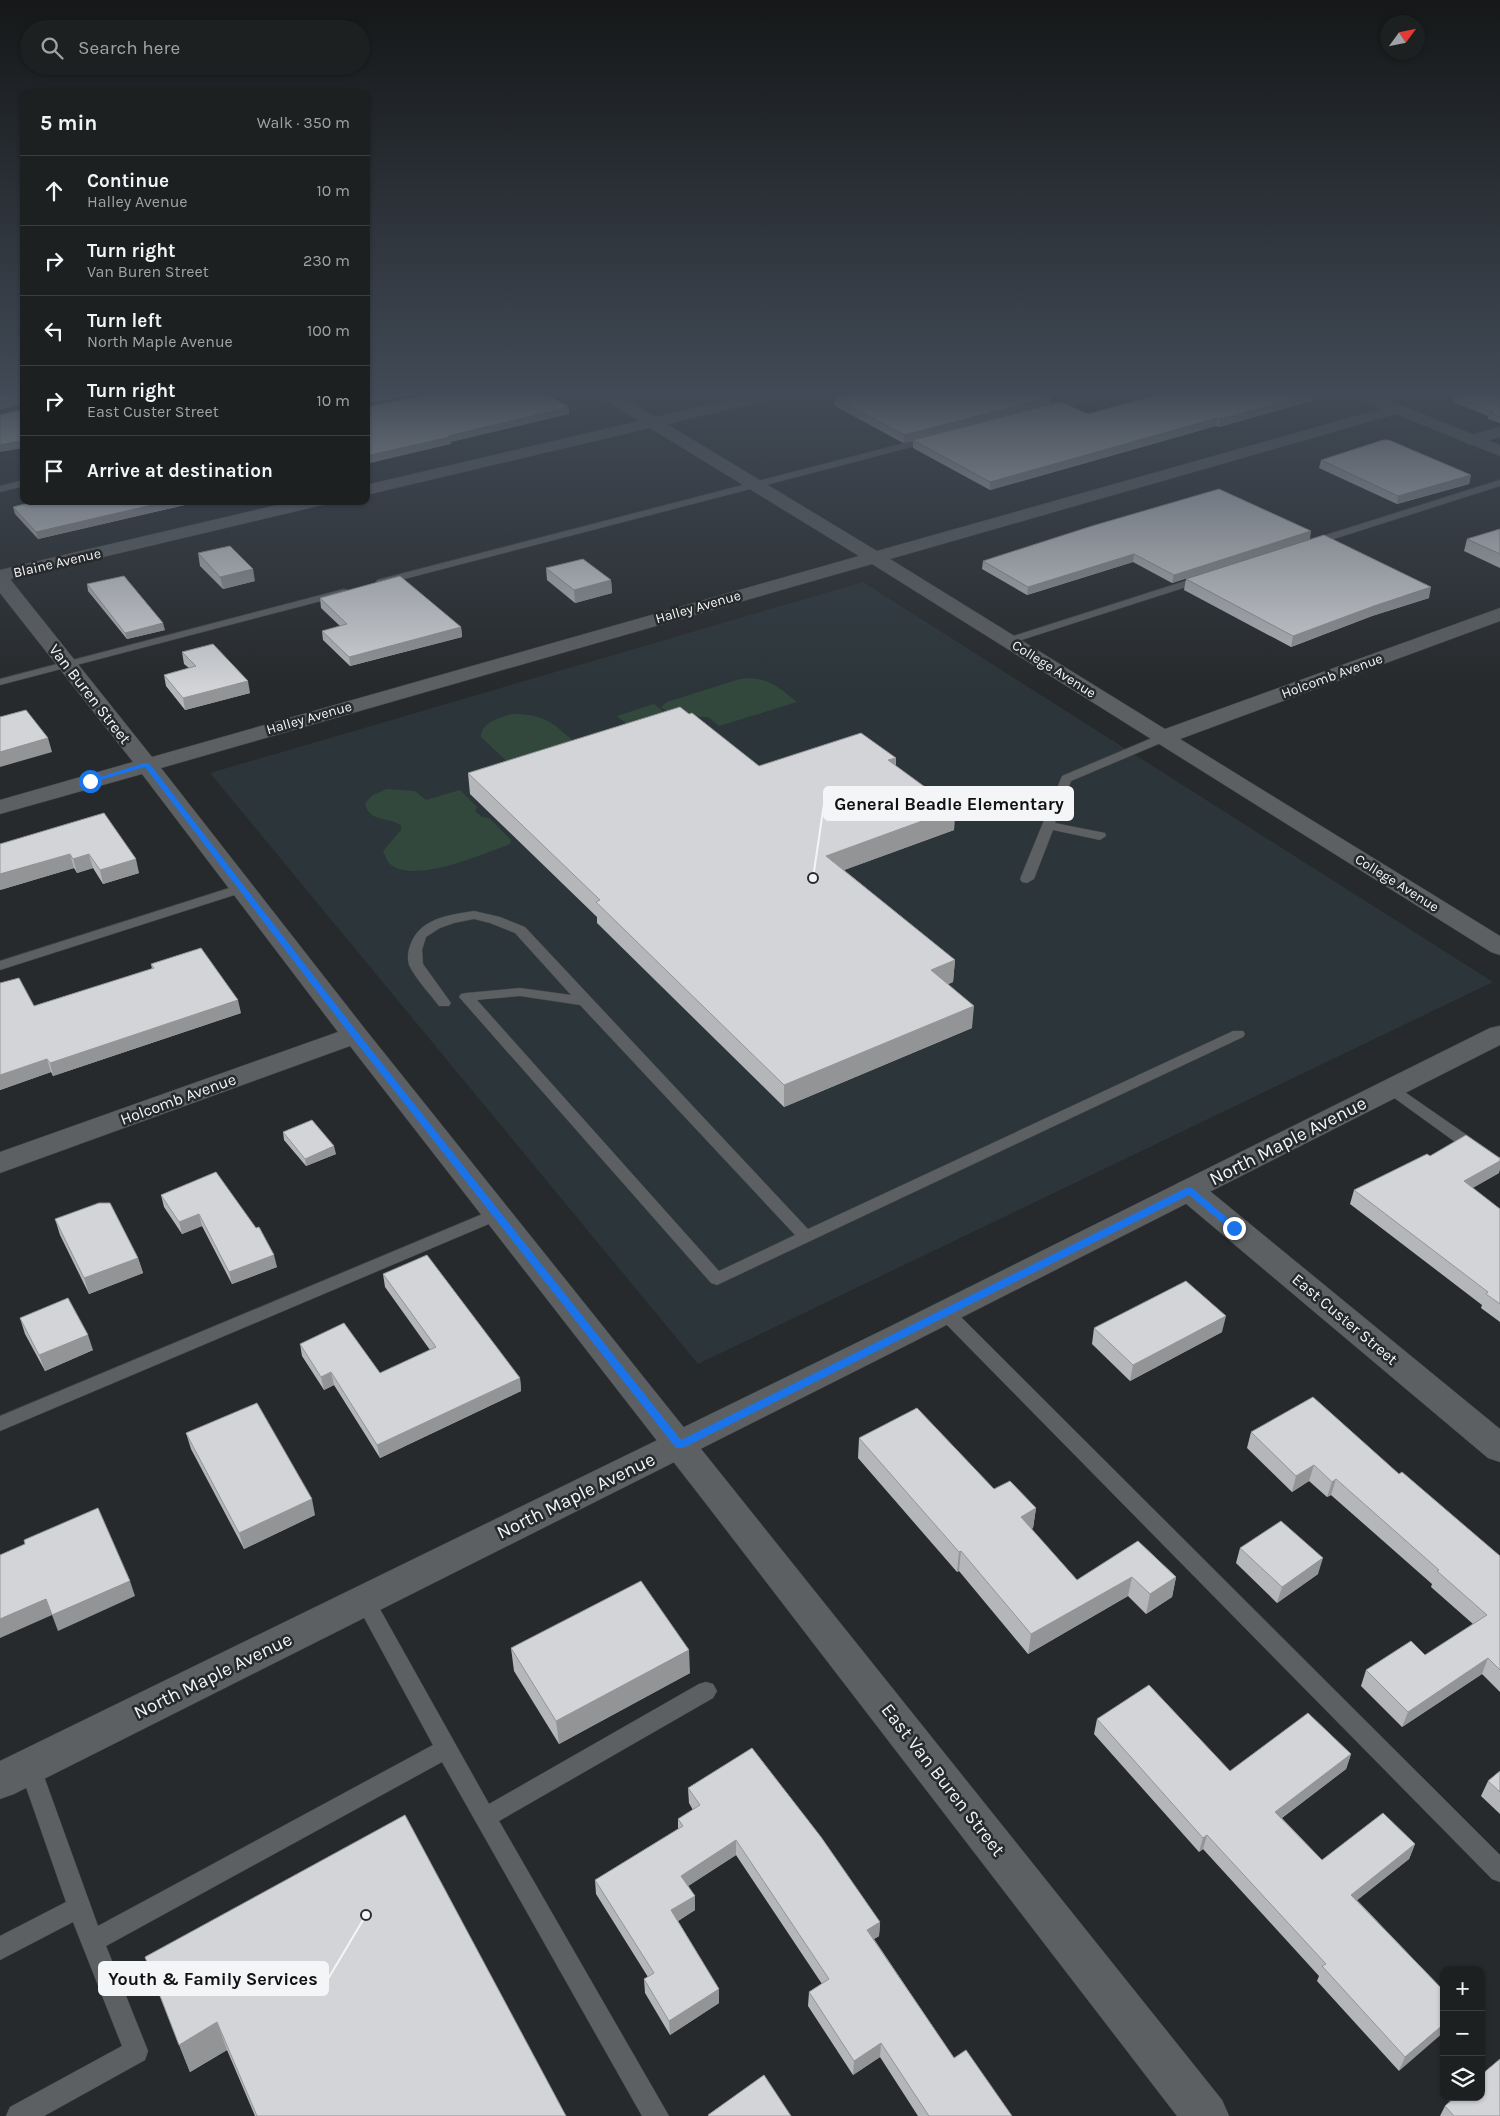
<!DOCTYPE html>
<meta charset="utf-8">
<style>
body{margin:0;font-family:Karla,sans-serif;background:#2a2d2e;color:#f1f3f6}
.controls{position:absolute;right:15px;bottom:15px;display:grid;overflow:hidden;border-radius:10px;box-shadow:0 1px 4px #0004}
.controls button{width:45px;height:45px;display:grid;place-items:center;padding:0;border:0;border-bottom:1px solid #3b3e3f;background:#1d2021;color:#f1f3f6;font:25px sans-serif}
.compass{position:absolute;left:1380px;top:15px;width:45px;height:45px;border-radius:50%;background:#1d2021;box-shadow:0 1px 4px #0004;rotate:57deg}
.stop{position:absolute;width:15px;height:15px;margin:-11px;border:4px solid #1a73e8;border-radius:50%;background:#fff}
.stop.end{background:#1a73e8;border-color:#fff;box-shadow:0 1px 5px #0008}
.list{margin:0;padding:0;list-style:none}
h2{display:flex;justify-content:space-between;align-items:center;height:65px;margin:0;padding:0 20px;font-size:21px}
h2 small{font-size:16px;font-weight:400;color:#a0a3a5}
.list li{display:grid;grid-template-columns:32px 1fr auto;gap:15px;align-items:center;box-sizing:border-box;height:70px;padding:0 20px;border-top:1px solid #3b3e3f}
.list b{display:block;font-size:19px;white-space:nowrap}
.list p{margin:0;font-size:16px;white-space:nowrap;color:#a0a3a5}
.list em{font-size:16px;font-style:normal;color:#a0a3a5}
.icon{flex:none;width:28px;height:28px;fill:none;stroke:currentColor;stroke-width:2;stroke-linecap:round;stroke-linejoin:round}
.map{position:relative;flex:none;width:1500px;height:2116px;overflow:hidden}
.search{position:absolute;background:#1d2021;box-shadow:0 1px 4px #0004;left:20px;top:20px;width:350px;height:55px;display:flex;align-items:center;gap:12px;box-sizing:border-box;padding:0 18px;border-radius:28px;color:#a0a3a5;font-size:19px}
.panel{position:absolute;background:#1d2021;box-shadow:0 1px 4px #0004;left:20px;top:90px;width:350px;height:415px;border-radius:10px}
.map>svg:first-child{display:block}
.built{fill:#2c3539}
.green{fill:#33483d}
.lines{fill:none;stroke-linecap:round;stroke-linejoin:round}
.lane-casing{stroke:#424546;stroke-width:1}
.street-casing{stroke:#424546;stroke-width:1}
.secondary-casing{stroke:#424546;stroke-width:1}
.lane{fill:#5d6062;fill-rule:evenodd}
.street{fill:#5d6062;fill-rule:evenodd}
.secondary{fill:#5d6062;fill-rule:evenodd}
.wall{fill:#b5b6b9}
.shaded-wall{fill:#939496}
.building{fill:#d2d4d7;stroke:#939496}
.route{fill:#1a73e8}
.labels{text-anchor:middle;dominant-baseline:central;stroke-width:5;stroke-linejoin:round;paint-order:stroke}
.far-street-label{font-size:14px;fill:#f3f5f6;stroke:#272a2c}
.street-label{font-size:16px;fill:#f3f5f6;stroke:#272a2c}
.near-street-label{font-size:19px;fill:#f3f5f6;stroke:#272a2c}
.leader{fill:none;stroke:#f3f5f6;stroke-width:2}
.callout-dot{fill:#f3f5f6;stroke:#272a2c;stroke-width:2}
.callout{fill:#f3f5f6;stroke:#f3f5f6;stroke-width:2}
.callout-label{font-size:18px;text-anchor:middle;font-weight:bold;fill:#111}
</style>
<div class="map">
<svg width="1500" height="2116" viewBox="0 0 1500 2116">
<rect width="100%" height="100%" fill="#272a2c"/>
<!-- built -->
<path class="built" d="M863 582 1493 982 698 1364 210 773Z"/>
<!-- green -->
<g class="green">
<path d="M750 678C773 680 779 688 797 702L719 726 708 717 673 716 661 707 667 702 740 679Z"/>
<path d="M654 704 670 717 634 730 617 716Z"/>
<path d="M513 714C547 713 557 727 581 748L515 769 481 737C481 722 501 717 513 714Z"/>
<path d="M387 789 415 791 426 800 460 790 477 807 475 811 482 817 489 818 511 840 510 844C485 853 414 885 390 864 387 861 385 855 383 851L401 830V825C388 817 368 822 365 803L373 795Z"/>
</g>
<g class="lines">
<!-- lane casing -->
<g class="lane-casing">
<g id="lane">
<path d="M1100 394H1113L1047 413 1043 410Z"/>
<path d="M932 436 937 439 935 441 385 584H377L376 582 377 580Z"/>
<path d="M24 480V486L0 492V486Z"/>
<path d="M1500 480V486L1315 545 1311 546 1306 543 1307 541Z"/>
<path d="M1204 575 1209 578 1208 580 1012 643 1008 644 1002 641 1004 639Z"/>
<path d="M344 589 348 590 349 592 348 594 0 685V679Z"/>
<path d="M1164 733 1170 737 1168 740 1071 781 1055 823 1105 833 1106 836 1100 840 1053 830 1034 879 1027 883 1022 882 1020 879 1062 776Z"/>
<path d="M242 884 249 888 247 891 0 970V961Z"/>
<path d="M474 911 500 917 525 927 808 1229 1233 1031H1243L1245 1034 1243 1037 717 1285 711 1283 459 997 461 994 466 993 520 988 571 995 515 933 490 923 474 919 454 923 440 928 426 937 422 950 423 964 451 1003 449 1006H439C430 994 415 978 409 965 407 959 408 951 410 946 419 918 449 915 474 911ZM520 996 580 1005 795 1235 719 1271 477 1000Z"/>
<path d="M1391 1084 1396 1086 1500 1158V1171L1494 1170 1386 1092 1383 1089 1386 1086Z"/>
<path d="M497 1208 503 1210 505 1214 503 1218 0 1431V1416Z"/>
<path d="M945 1306 951 1307 1500 1855V1882L1492 1879 939 1317 936 1312 939 1307Z"/>
<path d="M365 1592 372 1595 489 1804 699 1684 706 1682 713 1684 717 1691 713 1698 499 1821 669 2116H642L442 1762 106 1946 148 2051 145 2060 44 2116H6L10 2107 122 2046 73 1922 0 1960V1936L66 1902 19 1767 22 1760 30 1757 38 1760 98 1926 433 1745 355 1601 358 1595Z"/>
</g>
</g>
<!-- street casing -->
<g class="street-casing">
<g id="street">
<path d="M598 394H616L655 417 756 394H783L781 397 667 424 877 551 1391 406H1403L1405 409 1403 412 890 559 1165 729 1500 608V621L1180 739 1500 936V955L1491 952 872 564 161 768 365 1029 1222 2100 1229 2116H1177L707 1505 350 1046 0 1173V1152L338 1032 142 774 0 814V800L133 762 0 593V570L294 501H327L324 505 318 506 10 579 152 757 859 556 650 428 366 495V485L639 421 600 397Z"/>
<path d="M1500 427V437L1473 445 1467 444 1465 440 1467 436Z"/>
<path d="M1189 1180 1200 1183 1500 1429V1462L1488 1458 1178 1197 1174 1190 1178 1183Z"/>
</g>
</g>
<!-- secondary casing -->
<g class="secondary-casing">
<g id="secondary">
<path d="M1351 394H1372L1500 445V456L1353 397Z"/>
<path d="M1500 1026V1045L913 1342 14 1794 0 1799V1761L891 1326 1490 1028Z"/>
</g>
</g>
<!-- lane -->
<use href="#lane" class="lane"/>
<!-- street -->
<use href="#street" class="street"/>
<!-- secondary -->
<use href="#secondary" class="secondary"/>
</g>
<!-- wall -->
<g class="wall">
<path d="M1500 394V423L1488 419V416L1453 402 1454 397Z"/>
<path d="M835 398 1051 405 1088 414 1311 401 1219 427 1216 426 990 490 913 448V441L903 443 835 406Z"/>
<path d="M1321 460 1471 475 1469 484 1397 504 1319 468Z"/>
<path d="M202 501 38 539 15 514 13 507Z"/>
<path d="M1500 529V568L1464 551 1467 539Z"/>
<path d="M1310 539 1172 583 1133 562 1027 595 982 569 983 561Z"/>
<path d="M198 553 255 581 223 589 200 566Z"/>
<path d="M546 568 611 580 612 593 575 603 547 580Z"/>
<path d="M1186 579 1429 598 1372 616 1291 647 1184 590Z"/>
<path d="M87 584 165 630 127 639 88 591Z"/>
<path d="M320 598 461 627 462 637 350 666 323 640 322 631 340 626 321 608Z"/>
<path d="M182 652 250 693 185 710 166 686 164 675 189 668 184 664Z"/>
<path d="M896 758V766L955 809 954 830 844 870 955 960 953 982 948 984 972 1028 784 1107 597 923V917L470 794 468 773 759 766Z"/>
<path d="M104 813 139 873 103 884 93 868 77 873 74 868 0 890Z"/>
<path d="M151 964 241 1013 53 1076 51 1072 0 1090V983L34 1006 152 969Z"/>
<path d="M283 1132 336 1154 306 1166 284 1140Z"/>
<path d="M1430 1156 1499 1173 1472 1188 1500 1209V1322L1481 1308 1482 1305 1350 1204 1354 1190Z"/>
<path d="M216 1172 277 1267 232 1284 202 1226 182 1234 164 1207 161 1195Z"/>
<path d="M55 1219 138 1258 143 1273 89 1294 60 1235Z"/>
<path d="M383 1274 520 1378 521 1391 380 1458 334 1385 324 1390 302 1356 300 1344 380 1373 430 1350 385 1287Z"/>
<path d="M20 1318 93 1350 45 1371 25 1334Z"/>
<path d="M1094 1328 1222 1332 1130 1381 1092 1344Z"/>
<path d="M1251 1432 1399 1474 1500 1556V1692L1482 1674 1402 1727 1361 1686 1366 1670 1425 1655 1473 1624 1431 1587 1432 1584 1331 1495 1327 1497 1309 1481 1292 1492 1247 1448Z"/>
<path d="M186 1433 315 1515 244 1549 191 1449Z"/>
<path d="M859 1438 994 1489 1036 1508 1033 1528 1031 1529 1077 1580 1138 1541 1176 1577 1172 1597 1146 1614 1128 1596 1028 1654 959 1571 957 1572 858 1458Z"/>
<path d="M1240 1548 1318 1574 1277 1603 1236 1563Z"/>
<path d="M511 1648 690 1673 559 1744 514 1671Z"/>
<path d="M1097 1719 1230 1771 1351 1754 1346 1769 1282 1818 1322 1860 1415 1844 1409 1859 1357 1900 1444 1991 1399 2071 1317 1981 1319 1976 1203 1849 1199 1852 1094 1734Z"/>
<path d="M1500 1771V1814L1481 1796 1488 1781Z"/>
<path d="M688 1788 880 1922 879 1936 874 1939 954 2058 1012 2116H918L880 2057 853 2075 808 2006 809 1992 822 1984 736 1855 688 1886 695 1896V1910L678 1921 719 1989V2003L670 2035 645 1993 644 1979 648 1977 596 1894 595 1880 678 1829V1819L693 1810 689 1803Z"/>
<path d="M145 1957 566 2116H255L227 2050 190 2072Z"/>
<path d="M1445 2106 1500 2116H1440Z"/>
</g>
<!-- shaded-wall -->
<g class="shaded-wall">
<path d="M384 394H420L366 404V397Z"/>
<path d="M1313 394 1311 401 1219 427 1220 419Z"/>
<path d="M22 396 24 403 0 410V402Z"/>
<path d="M1051 397V405L903 443 904 435Z"/>
<path d="M569 407V414L451 442V444L366 464V456L448 436Z"/>
<path d="M1217 418 1216 426 990 490V482Z"/>
<path d="M24 440V448L0 452V445Z"/>
<path d="M1471 475 1469 484 1397 504 1398 496Z"/>
<path d="M169 501H202L38 539 36 532Z"/>
<path d="M1311 531 1310 539 1172 583 1174 575Z"/>
<path d="M1134 554 1133 562 1027 595 1028 587Z"/>
<path d="M253 569 255 581 223 589 220 577Z"/>
<path d="M611 580 612 593 575 603 574 590Z"/>
<path d="M1431 587 1429 598 1372 616 1291 647 1293 636 1374 606Z"/>
<path d="M163 623 165 630 127 639 125 633Z"/>
<path d="M461 627 462 637 350 666 349 657Z"/>
<path d="M248 681 250 693 185 710 183 698Z"/>
<path d="M48 738 52 752 0 767V752Z"/>
<path d="M896 758 895 778 888 760Z"/>
<path d="M955 809 954 830 825 877 826 856Z"/>
<path d="M70 854 74 868 0 890V874Z"/>
<path d="M89 854 93 868 77 873 73 859Z"/>
<path d="M136 859 139 873 103 884 100 870Z"/>
<path d="M955 960 953 982 929 992 931 970Z"/>
<path d="M238 1000 241 1013 53 1076 50 1063Z"/>
<path d="M974 1006 972 1028 784 1107V1085Z"/>
<path d="M47 1059 51 1072 0 1090V1075Z"/>
<path d="M334 1146 336 1154 306 1166 305 1159Z"/>
<path d="M1500 1161V1169L1499 1173 1459 1196 1464 1181Z"/>
<path d="M199 1214 202 1226 182 1234 179 1222Z"/>
<path d="M274 1255 277 1267 232 1284 229 1272Z"/>
<path d="M138 1258 143 1273 89 1294 84 1278Z"/>
<path d="M1226 1316 1222 1332 1130 1381 1133 1365Z"/>
<path d="M88 1335 93 1350 45 1371 39 1355Z"/>
<path d="M331 1372 334 1385 324 1390 321 1377Z"/>
<path d="M520 1378 521 1391 380 1458 377 1445Z"/>
<path d="M1314 1465 1309 1481 1292 1492 1296 1476Z"/>
<path d="M1336 1479 1331 1495 1327 1497 1332 1482Z"/>
<path d="M312 1499 315 1515 244 1549 239 1533Z"/>
<path d="M1036 1508 1033 1528 1018 1537 1021 1517Z"/>
<path d="M961 1551 959 1571 957 1572 959 1552Z"/>
<path d="M1323 1558 1318 1574 1277 1603 1282 1587Z"/>
<path d="M1132 1577 1128 1596 1028 1654 1031 1634Z"/>
<path d="M1176 1577 1172 1597 1146 1614 1150 1594Z"/>
<path d="M130 1581 135 1596 58 1631 52 1615Z"/>
<path d="M46 1599 52 1615 0 1638V1619Z"/>
<path d="M689 1650 690 1673 559 1744 556 1721Z"/>
<path d="M1488 1658 1482 1674 1402 1727 1408 1712Z"/>
<path d="M1351 1754 1346 1769 1271 1826 1275 1812Z"/>
<path d="M1207 1835 1203 1849 1199 1852 1203 1838Z"/>
<path d="M736 1840V1855L682 1890 681 1876Z"/>
<path d="M1415 1844 1409 1859 1346 1909 1351 1895Z"/>
<path d="M695 1896V1910L672 1925 671 1910Z"/>
<path d="M880 1922 879 1936 866 1944 867 1930Z"/>
<path d="M719 1989V2003L670 2035 669 2021Z"/>
<path d="M217 2022 227 2050 190 2072 179 2045Z"/>
<path d="M1444 2024V2032L1399 2071 1405 2057Z"/>
<path d="M881 2043 880 2057 853 2075 854 2061Z"/>
</g>
<!-- building -->
<g class="building">
<path d="M0 394H24V398L22 396 0 402Z"/>
<path d="M366 394H384L366 397Z"/>
<path d="M430 394H550L548 395 569 407 448 436 450 437 366 456V407Z"/>
<path d="M853 394H1044L1051 397 904 435 835 398Z"/>
<path d="M1160 394H1313L1220 419 1217 418 990 482 913 440 1061 402 1088 414Z"/>
<path d="M1464 394H1500V417L1489 413 1494 412 1454 397Z"/>
<path d="M24 409V440L0 445V415Z"/>
<path d="M1383 440H1389L1471 475 1398 496 1321 460Z"/>
<path d="M1219 489 1311 531 1174 575 1134 554 1028 587 983 561 1092 526Z"/>
<path d="M37 501H169L36 532 13 507Z"/>
<path d="M1500 529V554L1467 539Z"/>
<path d="M1324 535 1431 587 1374 606 1293 636 1186 579Z"/>
<path d="M230 546 253 569 220 577 198 553Z"/>
<path d="M583 559 611 580 574 590 546 568Z"/>
<path d="M124 576 163 623 125 633 87 584Z"/>
<path d="M400 576 461 627 349 657 322 631 347 624 320 598Z"/>
<path d="M213 644 248 681 183 698 164 675 196 666 182 652Z"/>
<path d="M680 707 689 714 692 713 759 766 861 733 896 758 888 760 955 809 826 856 955 960 931 970 974 1006 784 1085 596 902 600 900 468 773Z"/>
<path d="M26 710 48 738 0 752V717Z"/>
<path d="M104 813 136 859 100 870 89 854 73 859 70 854 0 874V844Z"/>
<path d="M201 948 238 1000 50 1063 47 1059 0 1075V983L19 978 34 1006 154 968 151 964Z"/>
<path d="M312 1120 334 1146 305 1159 283 1132Z"/>
<path d="M1466 1135 1498 1157 1500 1158V1161L1464 1181 1500 1209V1304L1486 1294 1488 1292 1354 1190 1427 1154 1430 1156Z"/>
<path d="M216 1172 256 1228 259 1227 274 1255 229 1272 199 1214 179 1222 161 1195Z"/>
<path d="M99 1203H110L138 1258 84 1278 55 1219Z"/>
<path d="M427 1255 520 1378 377 1445 331 1372 321 1377 300 1344 344 1323 380 1373 436 1347 383 1274Z"/>
<path d="M1186 1281 1226 1316 1133 1365 1094 1328Z"/>
<path d="M68 1298 88 1335 39 1355 20 1318Z"/>
<path d="M1313 1397 1399 1474 1402 1472 1500 1556V1670L1488 1658 1408 1712 1366 1670 1411 1641 1425 1655 1487 1615 1437 1571 1439 1570 1336 1479 1332 1482 1314 1465 1296 1476 1251 1432Z"/>
<path d="M257 1403 312 1499 239 1533 186 1433Z"/>
<path d="M917 1408 994 1489 1010 1481 1036 1508 1021 1517 1077 1580 1138 1541 1176 1577 1150 1594 1132 1577 1031 1634 961 1551 959 1552 859 1438Z"/>
<path d="M98 1508 130 1581 52 1615 46 1599 0 1619V1555L25 1544 24 1540Z"/>
<path d="M1281 1521 1323 1558 1282 1587 1240 1548Z"/>
<path d="M641 1581 689 1650 556 1721 511 1648Z"/>
<path d="M1149 1685 1230 1771 1308 1713 1351 1754 1275 1812 1322 1860 1383 1813 1415 1844 1351 1895 1444 1991V2024L1405 2057 1322 1966 1326 1964 1207 1835 1203 1838 1097 1719Z"/>
<path d="M752 1748 821 1837 880 1922 867 1930 954 2058 966 2050 1012 2116H929L881 2043 854 2061 809 1992 829 1979 736 1840 681 1876 695 1896 671 1910 719 1989 669 2021 644 1979 654 1973 595 1880 683 1826 678 1819 700 1805 688 1788Z"/>
<path d="M1500 1771V1792L1488 1781Z"/>
<path d="M405 1815 566 2116H257L217 2022 179 2045 145 1957Z"/>
<path d="M1500 2059V2116H1454L1445 2106 1455 2097H1481V2075Z"/>
<path d="M764 2075 791 2116H709L708 2115Z"/>
</g>
<!-- sky -->
<linearGradient id="sky" x2="0" y2="1"><stop stop-color="#151718"/><stop offset="0.57" stop-color="#414a56"/><stop offset="1" stop-color="#414a56" stop-opacity="0"/></linearGradient>
<rect width="1500" height="690" fill="url(#sky)"/>
<!-- route -->
<path class="route" d="M144 763H149L358 1033 681 1440 1186 1188H1192L1239 1228 1234 1231 1231 1230 1189 1195 683 1448H676L352 1037 145 767 90 783 87 781Z"/>
<g class="labels">
<!-- far-street labels -->
<g class="far-street-label">
<text transform="translate(57 563) rotate(-13)">Blaine Avenue</text>
<text transform="translate(698 607) rotate(-16)">Halley Avenue</text>
<text transform="translate(1054 669) rotate(32)">College Avenue</text>
<text transform="translate(1332 676) rotate(-20)">Holcomb Avenue</text>
<text transform="translate(309 718) rotate(-16)">Halley Avenue</text>
<text transform="translate(1397 883) rotate(32)">College Avenue</text>
</g>
<!-- street labels -->
<g class="street-label">
<text transform="translate(90 694) rotate(52)">Van Buren Street</text>
<text transform="translate(178 1099) rotate(-20)">Holcomb Avenue</text>
<text transform="translate(1345 1319) rotate(40)">East Custer Street</text>
</g>
<!-- near-street labels -->
<g class="near-street-label">
<text transform="translate(1288 1141) rotate(-27)">North Maple Avenue</text>
<text transform="translate(576 1496) rotate(-26)">North Maple Avenue</text>
<text transform="translate(213 1676) rotate(-26)">North Maple Avenue</text>
<text transform="translate(943 1780) rotate(52)">East Van Buren Street</text>
</g>
</g>
<!-- callouts -->
<path class="leader" d="M813 878L824 804M366 1915L328 1979"/>
<g class="callout-dot">
<circle cx="813" cy="878" r="5"/>
<circle cx="366" cy="1915" r="5"/>
</g>
<g class="callout">
<rect x="824" y="787" width="249" height="33" rx="5"/>
<rect x="99" y="1962" width="229" height="33" rx="5"/>
</g>
<g class="callout-label">
<text x="949" y="810">General Beadle Elementary</text>
<text x="213" y="1985">Youth &amp; Family Services</text>
</g>
</svg>
<div class="controls">
<button>+</button>
<button>−</button>
<button><svg class="icon" aria-label="layers" viewBox="0 0 24 24"><path d="M12 4l9 5-9 5-9-5zM3 14l9 5 9-5"/></svg></button>
</div>
<svg class="compass" viewBox="-18 -18 36 36"><path d="M0-13l5 13h-10z" fill="#e53935"/><path d="M0 13l5-13h-10z" fill="#a0a3a5"/></svg>
<div class="stop" style="left:90px;top:781px"></div>
<div class="stop end" style="left:1234px;top:1228px"></div>
<div class="search"><svg class="icon" aria-label="search" viewBox="0 0 24 24"><circle cx="10" cy="10" r="6"/><path d="M15 15l6 6"/></svg>Search here</div>
<section class="panel">
<h2>5 min<small>Walk · 350 m</small></h2>
<ul class="list">
<li><svg class="icon" aria-label="ahead" viewBox="0 0 24 24"><path d="M12 20V5M6 11l6-6 6 6"/></svg><div><b>Continue</b><p>Halley Avenue</p></div><em>10 m</em></li>
<li><svg class="icon" aria-label="right" viewBox="0 0 24 24"><path d="M7 20v-9h11M14 6l5 5-5 5"/></svg><div><b>Turn right</b><p>Van Buren Street</p></div><em>230 m</em></li>
<li><svg class="icon" aria-label="left" viewBox="0 0 24 24"><path d="M17 20v-9H6M10 6l-5 5 5 5"/></svg><div><b>Turn left</b><p>North Maple Avenue</p></div><em>100 m</em></li>
<li><svg class="icon" aria-label="right" viewBox="0 0 24 24"><path d="M7 20v-9h11M14 6l5 5-5 5"/></svg><div><b>Turn right</b><p>East Custer Street</p></div><em>10 m</em></li>
<li><svg class="icon" aria-label="arrive" viewBox="0 0 24 24"><path d="M6 21V4h12l-3 4 3 4H6"/></svg><div><b>Arrive at destination</b></div></li>
</ul>
</section>
</div>
